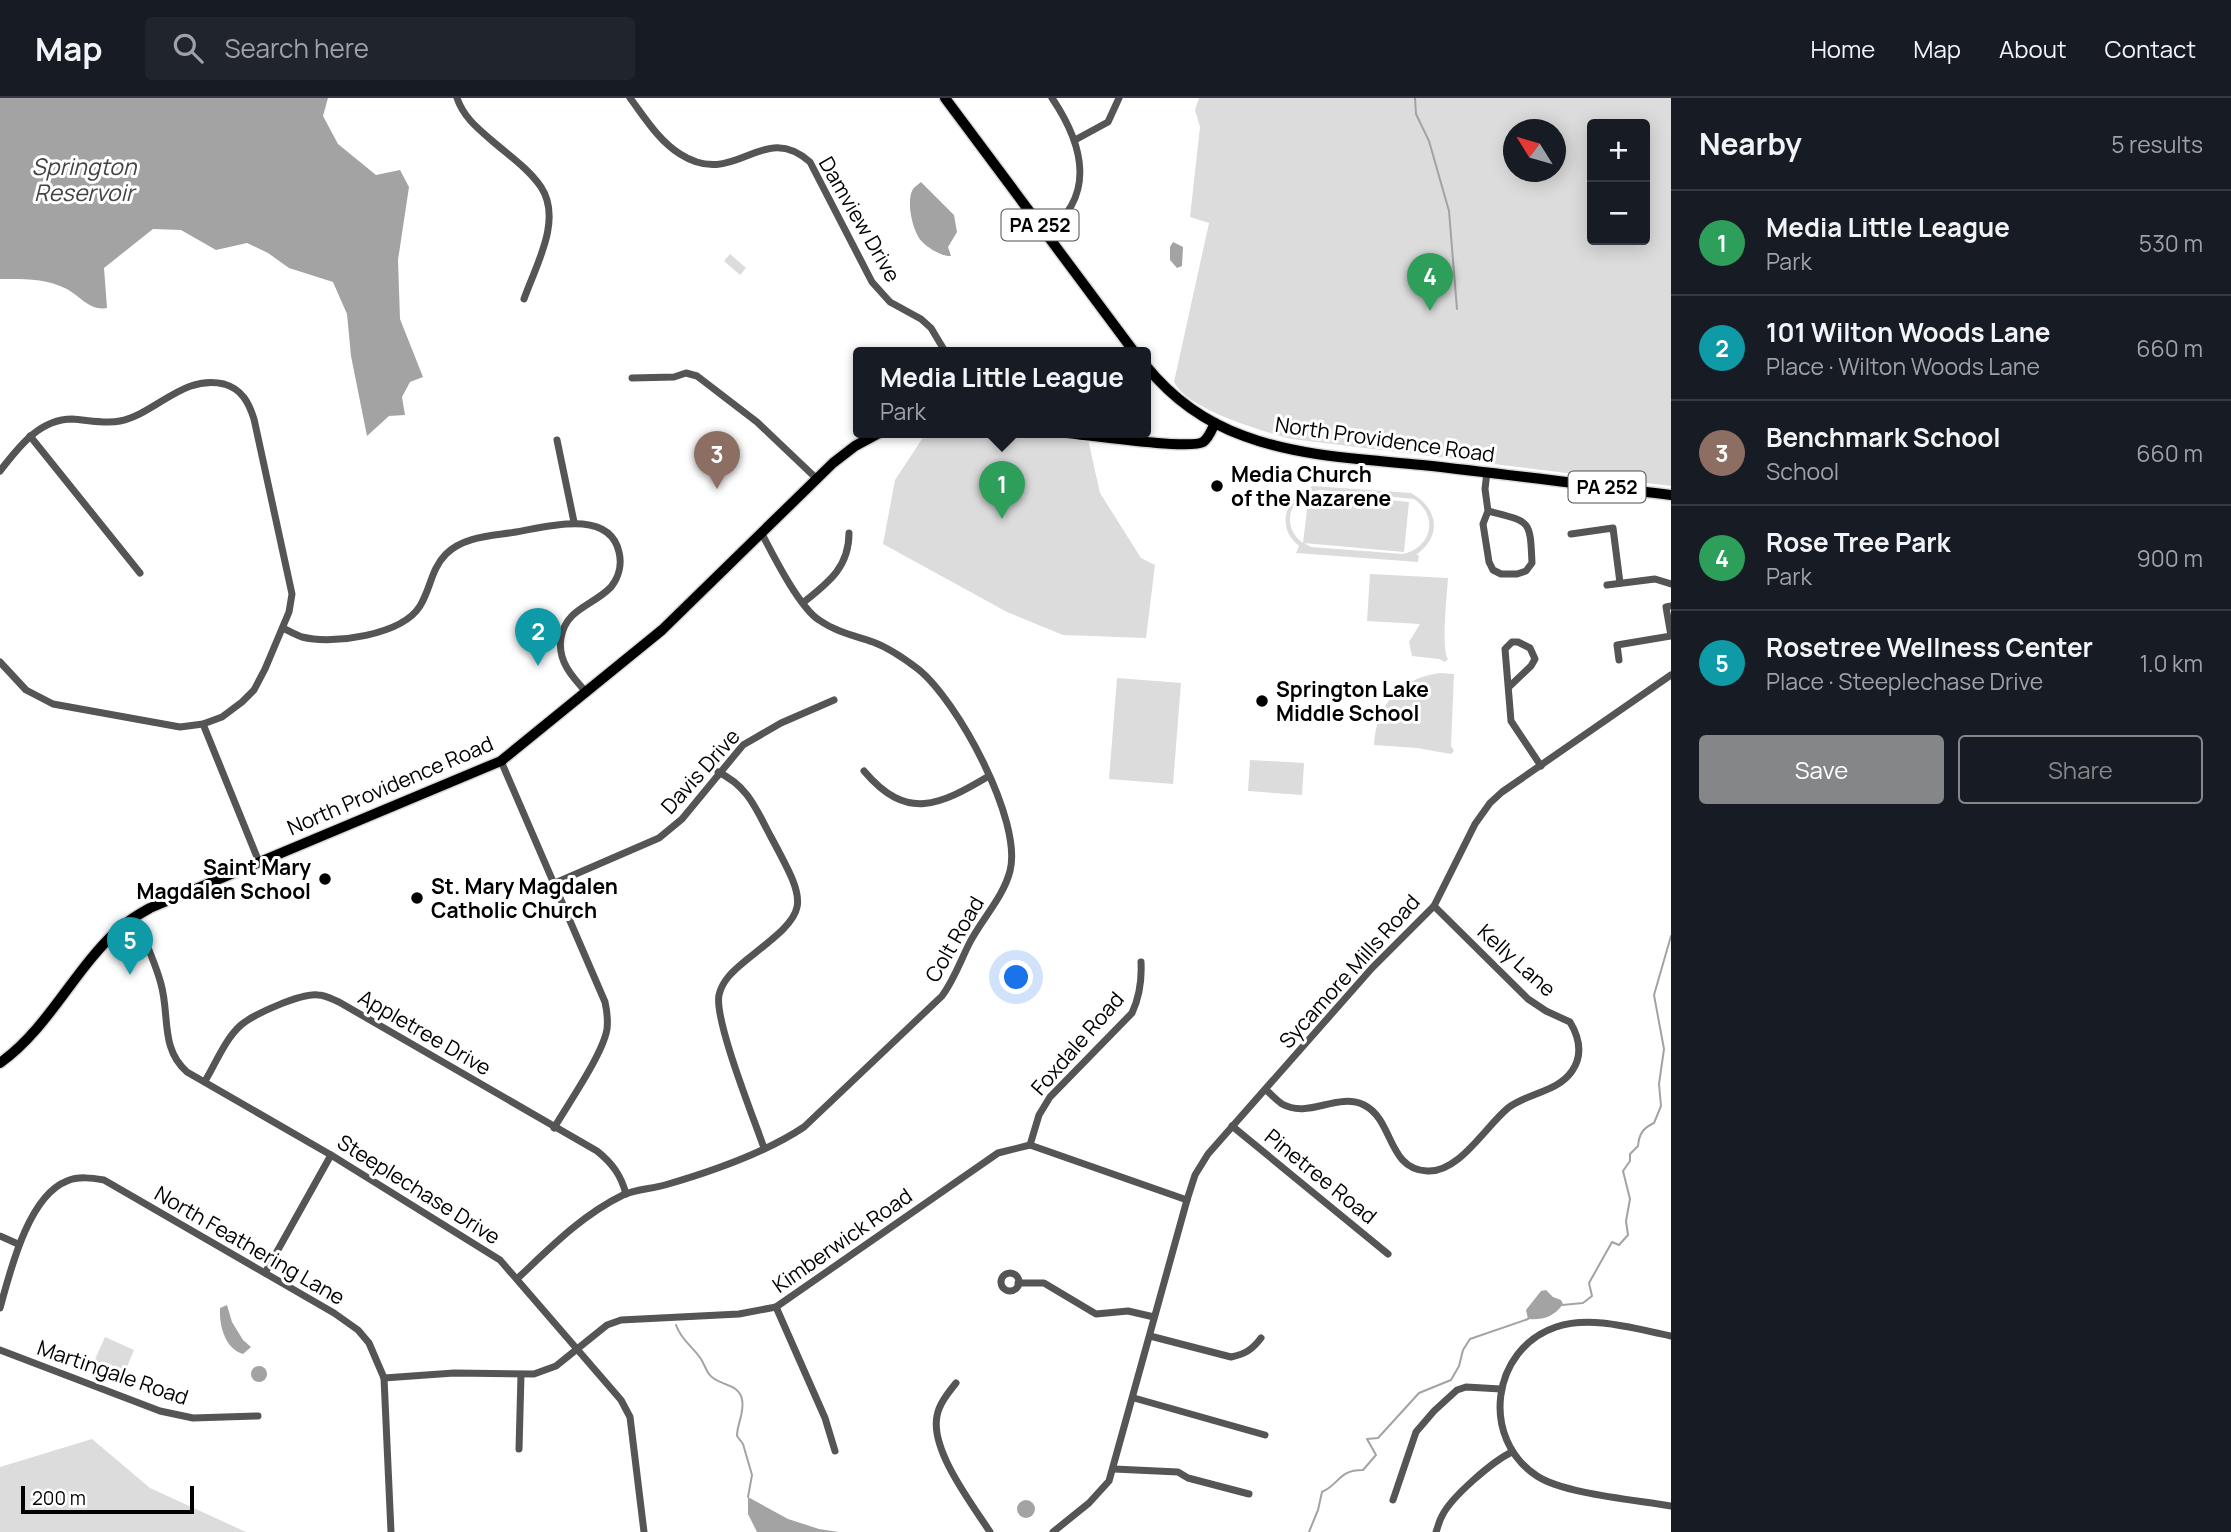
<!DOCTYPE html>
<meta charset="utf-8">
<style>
body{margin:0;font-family:Manrope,sans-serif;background:#20242c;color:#f1f3f6}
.controls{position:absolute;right:21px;top:21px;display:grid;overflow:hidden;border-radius:7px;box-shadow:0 4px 18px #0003}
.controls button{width:63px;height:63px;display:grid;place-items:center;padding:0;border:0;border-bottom:2px solid #363941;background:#171b24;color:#f1f3f6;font:35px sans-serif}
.compass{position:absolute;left:1503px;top:21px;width:63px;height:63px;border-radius:50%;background:#171b24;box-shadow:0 4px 18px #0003;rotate:307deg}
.scale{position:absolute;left:21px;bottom:18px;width:173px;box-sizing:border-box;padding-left:7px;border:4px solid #000;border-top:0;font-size:19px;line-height:24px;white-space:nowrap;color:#000;-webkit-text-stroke:5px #fff;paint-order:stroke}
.you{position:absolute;left:1017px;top:880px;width:24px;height:24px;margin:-18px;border:5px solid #fff;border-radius:50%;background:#1a73e8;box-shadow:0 0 0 10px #1a73e833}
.badge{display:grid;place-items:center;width:46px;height:46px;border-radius:50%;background:#858687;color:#fff;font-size:23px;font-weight:700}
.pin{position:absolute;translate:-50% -58px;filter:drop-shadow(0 2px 4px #0008)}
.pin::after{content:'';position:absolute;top:37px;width:24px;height:21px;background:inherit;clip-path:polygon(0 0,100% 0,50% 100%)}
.popup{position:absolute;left:853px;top:249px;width:298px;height:91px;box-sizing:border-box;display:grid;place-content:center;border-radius:7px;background:#171b24;filter:drop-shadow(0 2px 5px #0005);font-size:23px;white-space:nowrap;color:#9ea1a6}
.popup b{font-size:26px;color:#f1f3f6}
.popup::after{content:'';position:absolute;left:50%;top:100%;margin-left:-14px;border:14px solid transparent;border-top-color:#171b24}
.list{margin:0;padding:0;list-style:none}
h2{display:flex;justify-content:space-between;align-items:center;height:91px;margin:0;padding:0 28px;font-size:30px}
h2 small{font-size:23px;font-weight:400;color:#9ea1a6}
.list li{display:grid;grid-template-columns:46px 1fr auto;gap:21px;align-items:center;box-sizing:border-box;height:105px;padding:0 28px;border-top:2px solid #363941}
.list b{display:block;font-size:26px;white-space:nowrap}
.list p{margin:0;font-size:23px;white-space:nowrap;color:#9ea1a6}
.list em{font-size:23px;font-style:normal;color:#9ea1a6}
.actions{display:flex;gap:14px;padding:21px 28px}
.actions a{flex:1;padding:16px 0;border:2px solid #858687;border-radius:7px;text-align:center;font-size:24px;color:#858687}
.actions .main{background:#858687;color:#fff}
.icon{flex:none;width:38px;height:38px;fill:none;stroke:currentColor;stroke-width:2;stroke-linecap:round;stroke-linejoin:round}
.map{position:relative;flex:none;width:1671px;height:1434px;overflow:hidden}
header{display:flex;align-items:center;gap:42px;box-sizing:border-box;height:98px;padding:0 35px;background:#171b24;border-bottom:2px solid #363941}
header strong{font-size:33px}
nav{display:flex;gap:38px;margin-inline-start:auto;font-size:24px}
.search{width:490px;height:63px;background:#20242c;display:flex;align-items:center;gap:18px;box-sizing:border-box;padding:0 24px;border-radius:7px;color:#9ea1a6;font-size:26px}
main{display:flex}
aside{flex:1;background:#171b24}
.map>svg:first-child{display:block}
.green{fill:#dcdcdc;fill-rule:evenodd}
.water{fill:#a3a3a3}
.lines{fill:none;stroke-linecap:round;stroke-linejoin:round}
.stream{stroke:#a3a3a3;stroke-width:2}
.major-casing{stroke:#dbdbdb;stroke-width:13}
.minor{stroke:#555;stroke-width:7}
.major{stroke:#000;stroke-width:10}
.poi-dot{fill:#000;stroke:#fff;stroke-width:2.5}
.labels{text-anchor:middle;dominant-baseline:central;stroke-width:6;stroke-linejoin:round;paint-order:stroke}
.shield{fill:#fff;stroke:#4c4c4c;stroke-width:2}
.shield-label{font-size:19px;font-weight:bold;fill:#000}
.street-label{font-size:21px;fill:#000;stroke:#fff}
.poi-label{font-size:21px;font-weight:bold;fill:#000;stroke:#fff;text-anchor:start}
.water-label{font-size:23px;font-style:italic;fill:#444;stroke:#fff}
</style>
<header>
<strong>Map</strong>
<div class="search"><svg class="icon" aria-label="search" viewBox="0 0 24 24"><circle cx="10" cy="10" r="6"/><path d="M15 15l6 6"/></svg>Search here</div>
<nav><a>Home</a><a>Map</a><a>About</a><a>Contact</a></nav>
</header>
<main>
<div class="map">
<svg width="1671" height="1434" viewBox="0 0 1671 1434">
<rect width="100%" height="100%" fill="#fff"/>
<!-- green -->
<g class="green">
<path d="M1199 0H1671V388L1292 341C1264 334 1186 311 1174 284L1209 125 1190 119 1200 29 1195 12ZM1592 26H1645V142H1592ZM1514 32H1556V74H1514Z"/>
<path d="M730 156 746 170 740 177 724 163Z"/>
<path d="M926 335H1022L1088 341 1100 395 1141 460 1155 467 1146 540 1063 537 1007 514 883 446 895 382Z"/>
<path d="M1313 388 1411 395C1438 410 1443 438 1416 457H1419L1418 464 1296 455 1299 448C1274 428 1287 397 1313 388ZM1320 392 1414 401C1439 418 1432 449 1403 456L1311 449 1304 445 1404 454 1409 404 1309 394ZM1308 394 1309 395 1303 445C1283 431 1287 405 1308 394Z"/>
<path d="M1370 476 1448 480C1447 497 1441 549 1448 561L1445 564 1439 561 1412 558 1409 544 1420 526 1367 523Z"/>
<path d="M1440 575 1454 576 1451 648 1454 653 1451 656 1417 650 1374 647C1376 607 1400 580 1440 575Z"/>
<path d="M1117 580 1181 585 1173 686 1109 681Z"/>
<path d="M1250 662 1304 665 1302 697 1248 693Z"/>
<path d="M105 1239 134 1252 122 1281 92 1268Z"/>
<path d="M92 1341 150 1390 246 1434H0V1369Z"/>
</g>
<!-- water -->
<g class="water">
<path d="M0 0H328L323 18 338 46 376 77 400 72 409 89 398 162 400 221 423 279 410 284 402 299 405 317 389 318 367 338 351 258 347 216 333 184 289 170 268 155 247 145 216 152 181 132 153 131 104 170 107 210C90 213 81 199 67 191 45 180 24 181 0 181Z"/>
<path d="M921 84 954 117 957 134 948 149 951 158C942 159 924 148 919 140 912 129 906 103 913 91 915 88 919 86 921 84Z"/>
<path d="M1173 144 1183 149 1182 168 1177 170 1170 162V149Z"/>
<path d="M1546 1192 1553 1199 1561 1202 1563 1206C1554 1219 1543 1222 1528 1221L1526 1212 1541 1193Z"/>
<path d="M227 1207 232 1224 243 1242 251 1249 243 1256C225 1251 219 1227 220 1210Z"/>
<circle cx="259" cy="1276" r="8"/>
<path d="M748 1399 788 1421 819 1431 839 1434H757L748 1416Z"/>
<circle cx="1026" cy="1411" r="9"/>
</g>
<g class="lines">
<!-- stream -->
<g class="stream">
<path d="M1415 0 1416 16 1429 43 1449 113 1457 211"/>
<path d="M1562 1207 1583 1205 1592 1198 1589 1185 1612 1144 1619 1147 1628 1137 1626 1123 1630 1101 1623 1073 1630 1063V1056L1638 1048C1639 1036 1643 1030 1654 1025L1661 1008 1659 986 1664 951 1654 897 1671 838"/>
<path d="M676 1227C681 1242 693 1249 701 1261 704 1266 706 1272 709 1276 717 1288 738 1284 742 1301 745 1315 737 1325 737 1338L743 1346 752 1377 748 1399"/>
<path d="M1309 1434 1318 1412 1322 1394C1340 1386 1338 1372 1363 1372L1376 1357 1367 1341 1378 1340 1419 1295 1451 1282 1459 1268 1463 1252 1470 1241 1528 1221"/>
</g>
<!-- major casing -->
<g class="major-casing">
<g id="major">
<path d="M945 0 1135 255"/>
<path d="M1146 268C1172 300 1205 324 1244 338 1300 359 1364 361 1422 367 1505 376 1588 387 1671 397"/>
<path d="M1066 335C1088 337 1190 352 1203 344 1209 340 1212 331 1215 325"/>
<path d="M0 965C49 930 74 871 119 831 128 823 139 816 150 810L501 663 662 532 833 365 855 348 879 335"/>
</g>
</g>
<!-- minor -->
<g class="minor">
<path d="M457 0C463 18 476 29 490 41 507 56 528 70 541 89 563 122 535 169 524 201"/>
<path d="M630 0C645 20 659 43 680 56 736 92 762 21 810 64L872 184 890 204 921 221 931 230 946 255"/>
<path d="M1075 42 1108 24 1119 0"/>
<path d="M1046 135C1097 98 1083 46 1052 0"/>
<path d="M632 280 674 279 686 275 697 278 757 324 817 381"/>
<path d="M30 338 140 475"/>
<path d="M557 342 574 424"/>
<path d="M0 373C18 350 39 321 72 321 88 322 105 326 120 323 157 315 183 276 224 286 242 291 249 305 254 321L292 496 289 514 265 571 254 592 242 604 222 619 203 626 180 629 53 606 26 592 0 564"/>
<path d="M1487 374 1485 391 1488 413 1483 426 1489 464 1493 472 1501 476H1517L1526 473 1532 465C1530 421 1531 424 1488 413"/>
<path d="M1571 436 1613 430 1620 485"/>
<path d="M1607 487 1655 481 1671 486"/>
<path d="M804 504C829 484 849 469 849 435"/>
<path d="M283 530C289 533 296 537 302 539 333 547 402 537 420 508 431 490 431 471 446 456 464 438 492 438 516 434 546 429 609 410 619 454 622 466 619 479 611 489 593 508 566 510 561 540 557 563 573 580 587 595"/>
<path d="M1619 562 1617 547 1671 538 1666 509 1671 508"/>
<path d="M1510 588 1531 568 1535 561 1530 550 1518 544H1512L1505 551 1511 623 1541 668"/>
<path d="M203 626 259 764"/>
<path d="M501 663 605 904C607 913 608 922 607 931 603 956 568 1006 554 1030"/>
<path d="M864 673C907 724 940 707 989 678"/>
<path d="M718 674C748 688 756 711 771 739 811 813 809 812 744 864 733 873 722 883 719 897 714 922 754 1021 764 1050"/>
<path d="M555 785 659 740 682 721 743 647 781 625 834 602"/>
<path d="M135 819C144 841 155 863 161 886 170 918 160 950 187 974L331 1057 500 1162 621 1302 630 1319 644 1434"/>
<path d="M205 983C216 965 225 941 241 927 254 916 301 895 318 897 325 897 332 901 339 904L597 1053C612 1065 621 1077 626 1096"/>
<path d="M1266 992C1271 996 1276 1002 1282 1006 1309 1021 1337 994 1364 1007 1394 1022 1387 1071 1427 1073 1459 1075 1485 1029 1508 1010 1527 995 1558 994 1572 973 1583 957 1579 939 1570 924L1546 913 1528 901 1434 808"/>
<path d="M1232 1028 1388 1156"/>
<path d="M1030 1047 1039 1017 1050 999 1132 915C1140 898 1142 883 1141 864"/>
<path d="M0 1138 18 1146"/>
<path d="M265 1175 331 1057"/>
<circle cx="1010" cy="1184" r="9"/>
<path d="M518 1180C551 1149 582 1117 623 1097 636 1091 651 1091 665 1087 710 1074 765 1055 804 1029L942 898C954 882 960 864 969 846 981 822 1003 800 1010 773 1023 723 957 602 918 571 905 561 889 550 873 544 855 538 836 534 819 522 799 509 773 457 761 434"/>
<path d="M1018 1185H1044L1096 1216 1128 1213 1154 1219"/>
<path d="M776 1209 825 1320 835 1353"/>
<path d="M0 1210C10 1174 28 1098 67 1083 79 1078 92 1080 104 1082L334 1215 358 1232 369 1245 384 1280 391 1434"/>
<path d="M1150 1238 1231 1259C1245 1256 1252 1252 1261 1240"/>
<path d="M1671 1238C1635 1231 1592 1217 1556 1229 1491 1251 1480 1341 1537 1378 1564 1396 1637 1402 1671 1408"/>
<path d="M0 1252 160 1313 193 1320 258 1318"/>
<path d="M384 1280 454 1275 534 1276 556 1268 607 1227 621 1222 739 1216 776 1209 998 1055 1030 1047 1187 1102"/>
<path d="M956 1285C948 1295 939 1306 937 1318 930 1352 972 1406 990 1434"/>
<path d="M1134 1300 1265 1337"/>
<path d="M519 1351 521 1277"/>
<path d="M1114 1371 1178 1374 1188 1380 1249 1396"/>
<path d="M1393 1402 1416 1334 1434 1313 1457 1292 1466 1289 1501 1291"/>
<path d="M1053 1434 1089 1405 1109 1383 1187 1102 1195 1077 1208 1056 1372 870 1434 808 1475 726 1490 705 1502 694 1671 577"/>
<path d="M1436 1434C1438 1429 1439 1423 1442 1418 1451 1399 1493 1363 1512 1354"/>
</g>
<!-- major -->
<use href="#major" class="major"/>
</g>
<!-- markers -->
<g class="poi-dot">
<circle cx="1217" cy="388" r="7"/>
<circle cx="1262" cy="603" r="7"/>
<circle cx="325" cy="781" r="7"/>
<circle cx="417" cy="800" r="7"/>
</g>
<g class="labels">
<!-- shield labels -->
<g class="shield">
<rect x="1001.5" y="111.5" width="77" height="31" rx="5"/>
<rect x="1568.5" y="373.5" width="77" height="31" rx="5"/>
</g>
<g class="shield-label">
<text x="1040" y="127">PA 252</text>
<text x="1607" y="389">PA 252</text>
</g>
<!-- street labels -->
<g class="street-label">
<text transform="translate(860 121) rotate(60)">Damview Drive</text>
<text transform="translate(1385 341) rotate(8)">North Providence Road</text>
<text transform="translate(700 673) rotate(-48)">Davis Drive</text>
<text transform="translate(390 687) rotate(-23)">North Providence Road</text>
<text transform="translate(954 841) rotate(-60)">Colt Road</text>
<text transform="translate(1517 862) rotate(42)">Kelly Lane</text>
<text transform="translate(1349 873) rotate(-48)">Sycamore Mills Road</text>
<text transform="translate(425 934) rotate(30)">Appletree Drive</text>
<text transform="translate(1077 945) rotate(-49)">Foxdale Road</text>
<text transform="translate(1321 1078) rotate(39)">Pinetree Road</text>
<text transform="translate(419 1091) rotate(32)">Steeplechase Drive</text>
<text transform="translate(842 1142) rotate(-35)">Kimberwick Road</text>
<text transform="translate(250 1147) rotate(30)">North Feathering Lane</text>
<text transform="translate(113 1274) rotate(19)">Martingale Road</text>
</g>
<!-- poi labels -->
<g class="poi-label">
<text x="1231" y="376">Media Church<tspan x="1231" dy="24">of the Nazarene</tspan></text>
<text x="1276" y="591">Springton Lake<tspan x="1276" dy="24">Middle School</tspan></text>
<text x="311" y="769" text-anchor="end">Saint Mary<tspan x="311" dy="24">Magdalen School</tspan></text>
<text x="431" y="788">St. Mary Magdalen<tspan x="431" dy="24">Catholic Church</tspan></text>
</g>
<!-- water labels -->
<g class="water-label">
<text x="84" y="68">Springton<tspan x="84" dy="26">Reservoir</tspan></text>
</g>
</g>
</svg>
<div class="controls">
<button>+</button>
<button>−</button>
</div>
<svg class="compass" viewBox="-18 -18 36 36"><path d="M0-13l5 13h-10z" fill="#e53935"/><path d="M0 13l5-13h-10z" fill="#9ea1a6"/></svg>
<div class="scale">200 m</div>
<div class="you"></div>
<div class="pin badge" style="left:1002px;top:421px;background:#2e9e5b">1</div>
<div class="popup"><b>Media Little League</b>Park</div>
<div class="pin badge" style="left:538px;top:568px;background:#0f9aa8">2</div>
<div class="pin badge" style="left:717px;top:391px;background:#8d6e63">3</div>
<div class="pin badge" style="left:1430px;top:213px;background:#2e9e5b">4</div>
<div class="pin badge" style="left:130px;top:877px;background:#0f9aa8">5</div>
</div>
<aside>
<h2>Nearby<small>5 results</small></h2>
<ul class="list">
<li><span class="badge" style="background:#2e9e5b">1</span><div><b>Media Little League</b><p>Park</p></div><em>530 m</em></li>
<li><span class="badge" style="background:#0f9aa8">2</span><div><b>101 Wilton Woods Lane</b><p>Place · Wilton Woods Lane</p></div><em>660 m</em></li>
<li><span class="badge" style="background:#8d6e63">3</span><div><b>Benchmark School</b><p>School</p></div><em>660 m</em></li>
<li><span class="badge" style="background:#2e9e5b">4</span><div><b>Rose Tree Park</b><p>Park</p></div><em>900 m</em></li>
<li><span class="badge" style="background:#0f9aa8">5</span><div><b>Rosetree Wellness Center</b><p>Place · Steeplechase Drive</p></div><em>1.0 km</em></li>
</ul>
<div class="actions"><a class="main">Save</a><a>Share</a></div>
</aside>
</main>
